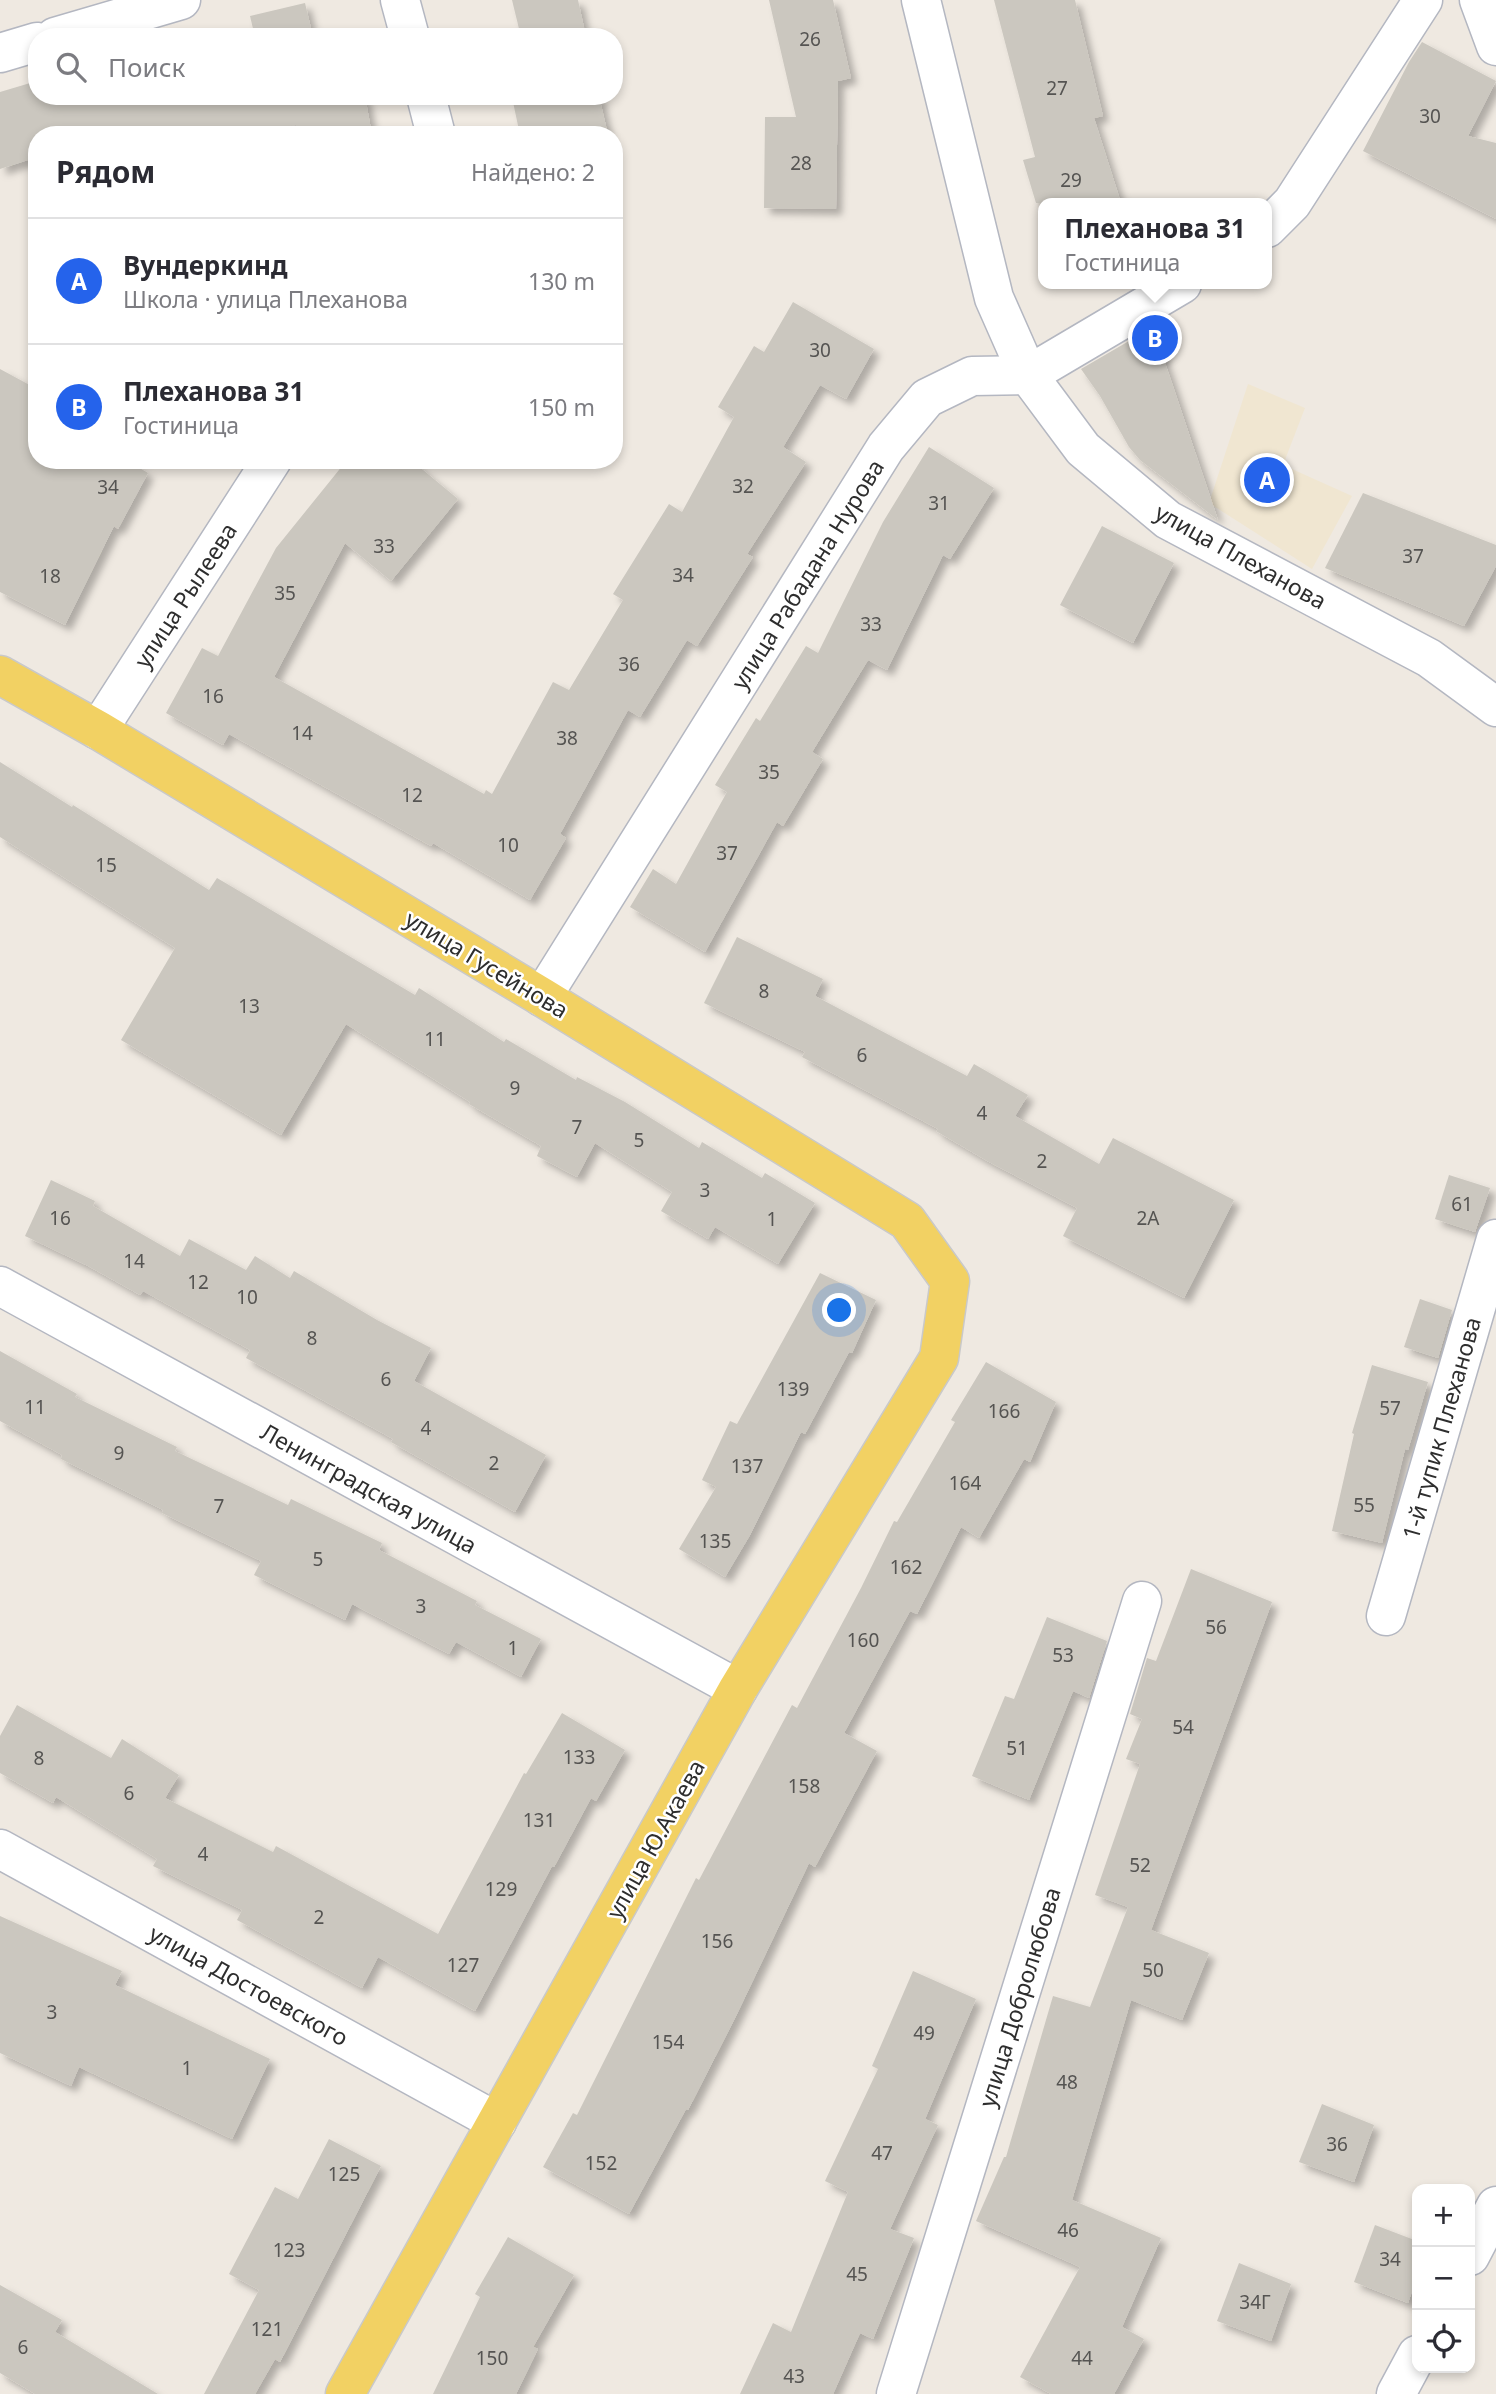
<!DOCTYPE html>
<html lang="ru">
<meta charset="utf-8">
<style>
body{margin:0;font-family:"Noto Sans",sans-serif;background:#f2f2f3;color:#2b2b33}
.controls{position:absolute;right:21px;bottom:21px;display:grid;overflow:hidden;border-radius:14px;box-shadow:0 4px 10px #0003}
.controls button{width:63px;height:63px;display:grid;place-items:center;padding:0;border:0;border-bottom:2px solid #e1e1e2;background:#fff;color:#2b2b33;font:35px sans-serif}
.you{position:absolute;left:840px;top:1311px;width:24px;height:24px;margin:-18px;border:5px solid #fff;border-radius:50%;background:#1a73e8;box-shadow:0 0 0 10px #1a73e833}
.badge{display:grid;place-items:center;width:46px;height:46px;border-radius:50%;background:#2563eb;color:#fff;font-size:23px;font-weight:700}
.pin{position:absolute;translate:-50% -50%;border:4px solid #fff;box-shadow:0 2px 7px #0006}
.popup{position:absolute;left:1038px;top:198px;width:234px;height:91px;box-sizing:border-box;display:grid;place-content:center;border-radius:14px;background:#fff;filter:drop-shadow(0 2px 5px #0005);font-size:23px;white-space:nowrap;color:#7c7c81}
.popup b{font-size:26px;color:#2b2b33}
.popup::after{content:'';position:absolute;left:50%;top:100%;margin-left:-14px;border:14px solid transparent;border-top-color:#fff}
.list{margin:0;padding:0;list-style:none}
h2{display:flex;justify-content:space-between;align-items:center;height:91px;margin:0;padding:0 28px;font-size:30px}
h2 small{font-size:23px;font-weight:400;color:#7c7c81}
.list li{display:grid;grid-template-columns:46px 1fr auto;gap:21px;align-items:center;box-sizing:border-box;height:126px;padding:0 28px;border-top:2px solid #e1e1e2}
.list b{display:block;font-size:26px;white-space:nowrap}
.list p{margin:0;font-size:23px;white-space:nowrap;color:#7c7c81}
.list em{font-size:23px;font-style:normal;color:#7c7c81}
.icon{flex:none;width:38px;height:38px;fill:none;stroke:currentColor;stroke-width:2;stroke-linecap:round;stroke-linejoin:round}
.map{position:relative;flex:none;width:1496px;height:2394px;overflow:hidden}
.search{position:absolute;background:#fff;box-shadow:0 4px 10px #0003;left:28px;top:28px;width:595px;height:77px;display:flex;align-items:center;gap:18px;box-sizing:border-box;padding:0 24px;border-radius:28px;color:#7c7c81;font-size:26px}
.panel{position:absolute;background:#fff;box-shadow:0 4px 10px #0003;left:28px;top:126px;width:595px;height:343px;border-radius:28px}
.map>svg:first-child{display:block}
.education{fill:#f0e6d1}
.building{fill:#cbc7bf;filter:url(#shadow)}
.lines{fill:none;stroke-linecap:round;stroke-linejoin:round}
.minor-casing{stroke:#b4b7c1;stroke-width:41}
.major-casing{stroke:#c9c9c9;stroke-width:41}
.minor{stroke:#fff;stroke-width:38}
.major{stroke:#f2d163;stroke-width:38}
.labels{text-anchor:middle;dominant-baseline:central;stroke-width:5;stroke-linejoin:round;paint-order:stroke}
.number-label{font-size:19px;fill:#555452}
.street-label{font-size:23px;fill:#2e2e2e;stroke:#fff}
</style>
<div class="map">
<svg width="1496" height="2394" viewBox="0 0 1496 2394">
<defs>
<filter id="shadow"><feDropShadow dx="6" dy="6" stdDeviation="3.5" flood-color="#0004"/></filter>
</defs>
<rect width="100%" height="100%" fill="#efe9e1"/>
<!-- education -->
<path class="education" d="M1248 384 1305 408 1283 465 1352 496 1312 569 1209 503Z"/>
<!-- building -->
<g class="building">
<path d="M512 0H578L586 37H521Z"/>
<path d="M769 0H833L851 78 838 81 836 209 764 208 765 117H796Z"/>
<path d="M994 0H1075L1103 116 1094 118 1121 203H1036L1023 160 1035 157Z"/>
<path d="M305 3 313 37H255L250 16Z"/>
<path d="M1422 42 1496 81 1468 136 1496 143V219L1363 151 1409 62Z"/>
<path d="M37 81V96H365L372 135H297L296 125 253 135H37V157L0 169V92Z"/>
<path d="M540 96H599L608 135H520L513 102Z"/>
<path d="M793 302 874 349 846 399 820 385 783 447 806 462 747 554 753 557 697 646 687 640 640 717 628 710 560 834 566 838 530 900 433 843 431 846 229 734 223 745 166 713 202 648 218 656 276 548 347 460H411L458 499 391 581 345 543 274 677 484 794 486 790 492 794 553 682 569 690 623 600 613 594 669 504 682 512 734 417 718 407 754 346 764 352Z"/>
<path d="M1153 327 1218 520 1140 460 1129 447 1100 396 1081 369Z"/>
<path d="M0 369 37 389V460H126L148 473 118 529 114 526 65 625 0 592Z"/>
<path d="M929 447 994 488 950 559 943 555 887 670 868 660 812 752 823 759 783 826 777 822 705 952 630 907 653 869 676 884 727 792 715 785 756 718 760 721 806 646 818 653 883 522Z"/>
<path d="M1363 493 1496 545V566L1464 626 1325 568Z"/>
<path d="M1102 526 1174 563 1133 643 1060 605Z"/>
<path d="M0 762 72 807 73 805 209 890 217 878 415 995 419 988 504 1042 506 1039 576 1080 577 1077 625 1102 699 1148 702 1142 762 1178 765 1173 815 1203 778 1264 715 1227 708 1239 661 1211 672 1192 595 1143 577 1177 537 1156 541 1146 469 1104 470 1102 346 1024 281 1135 121 1040 175 948 0 837Z"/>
<path d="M737 937 823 979 815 996 967 1076 974 1064 1028 1095 1015 1116 1099 1164 1113 1138 1234 1200 1184 1298 1063 1236 1077 1208 989 1162 936 1131 938 1129 802 1057 805 1052 704 1003Z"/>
<path d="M1449 1175 1490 1188 1475 1232 1435 1219Z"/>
<path d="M51 1180 95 1201 93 1206 180 1256 189 1239 246 1270 255 1256 290 1278 294 1271 377 1320 431 1348 414 1381 546 1455 515 1512 391 1442 393 1439 246 1358 250 1350 143 1291 140 1295 88 1266 25 1236Z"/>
<path d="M820 1273 876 1300 852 1353 849 1352 805 1434 801 1432 750 1535 725 1577 679 1549 716 1487 702 1480 730 1421 737 1424Z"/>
<path d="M1420 1299 1452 1310 1438 1358 1404 1347Z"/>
<path d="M0 1351 77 1394 75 1397 177 1447 175 1451 288 1505 291 1499 382 1543 379 1550 477 1601 475 1605 541 1639 521 1677 456 1642 449 1654 352 1604 345 1620 254 1575 261 1561 162 1513 163 1510 61 1459 62 1455 0 1421Z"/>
<path d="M986 1362 1056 1402 1030 1462 1024 1459 979 1538 961 1527 917 1614 910 1611 844 1733 877 1751 815 1867 809 1863 735 2018 688 2110 686 2109 629 2214 543 2167 573 2113 577 2115 696 1878 699 1880 792 1705 797 1708 861 1588 894 1521 897 1522 955 1422 951 1420Z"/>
<path d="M1372 1365 1428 1382 1408 1450 1405 1449 1382 1543 1332 1531 1354 1434 1352 1433Z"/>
<path d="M1191 1569 1272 1602 1151 1930 1209 1953 1182 2020 1131 2000 1072 2200 1161 2238 1122 2327 1144 2339 1114 2394H1051L1020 2377 1080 2267 976 2221 1004 2157H1006L1053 1996 1090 2007 1128 1907 1095 1895 1140 1764 1126 1759 1142 1719 1130 1714 1147 1658 1156 1661Z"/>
<path d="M1047 1617 1107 1641 1089 1698 1073 1691 1029 1800 972 1776 1005 1696 1014 1699Z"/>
<path d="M17 1705 111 1758 122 1739 179 1775 165 1798 273 1852 276 1846 438 1934 524 1773 526 1774 562 1713 625 1750 596 1801 591 1798 554 1867 552 1866 475 2011 378 1957 362 1988 237 1920 242 1910 153 1866 157 1859 56 1797 53 1803 0 1773V1736Z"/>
<path d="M0 1916 122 1971 115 1985 270 2059 232 2139 79 2067 71 2086 0 2053Z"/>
<path d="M913 1971 976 1999 925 2119 938 2125 890 2229 914 2238 873 2339 860 2333 833 2394H740L773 2323 791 2332 848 2192 825 2181 878 2069 872 2066Z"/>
<path d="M1322 2104 1374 2125 1354 2182 1299 2162Z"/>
<path d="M329 2139 381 2166 280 2362 275 2359 255 2394H204L259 2290 229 2274 275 2187 298 2199Z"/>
<path d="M1375 2225 1417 2241V2277L1408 2303 1354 2282Z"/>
<path d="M508 2237 574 2275 533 2347 538 2349 516 2394H433L480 2297 475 2294Z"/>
<path d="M1239 2263 1291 2284 1271 2341 1217 2321Z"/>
<path d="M0 2285 62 2320 55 2332 158 2394H35L0 2373Z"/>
</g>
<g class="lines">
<!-- minor casing -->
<g class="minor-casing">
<g id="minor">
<path d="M400 0 410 37"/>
<path d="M921 0 994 298 1028 375 1083 449 1168 520 1429 658 1496 707"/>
<path d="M1479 0 1496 46"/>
<path d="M55 37 181 0"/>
<path d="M0 53 37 42"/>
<path d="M426 96 436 135"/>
<path d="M1267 228 1292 203 1423 0"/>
<path d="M98 730 272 460"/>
<path d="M542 997 886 447 927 398 972 376 1028 375 1182 284"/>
<path d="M0 1286 738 1689"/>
<path d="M1386 1616 1496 1239"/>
<path d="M0 1849 497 2122"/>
<path d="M1470 2256 1496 2206"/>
<path d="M896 2394 1142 1601"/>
<path d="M1396 2394 1417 2355"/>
</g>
</g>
<!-- major casing -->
<g class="major-casing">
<path id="major" d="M0 675 98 730 542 997 907 1221 950 1281 939 1358 738 1689 345 2394"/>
</g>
<!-- minor -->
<use href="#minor" class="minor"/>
<!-- major -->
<use href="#major" class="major"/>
</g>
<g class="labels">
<!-- number labels -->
<g class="number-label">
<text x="810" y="39">26</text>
<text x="1057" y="88">27</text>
<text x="1430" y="116">30</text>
<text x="801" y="163">28</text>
<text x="1071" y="180">29</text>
<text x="820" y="350">30</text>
<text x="743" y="486">32</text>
<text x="108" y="487">34</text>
<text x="939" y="503">31</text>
<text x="384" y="546">33</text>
<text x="1413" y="556">37</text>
<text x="683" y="575">34</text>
<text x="50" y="576">18</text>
<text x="285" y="593">35</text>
<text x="871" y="624">33</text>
<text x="629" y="664">36</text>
<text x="213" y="696">16</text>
<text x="302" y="733">14</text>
<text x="567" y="738">38</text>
<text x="769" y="772">35</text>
<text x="412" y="795">12</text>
<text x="508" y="845">10</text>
<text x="727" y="853">37</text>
<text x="106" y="865">15</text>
<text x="764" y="991">8</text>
<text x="249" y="1006">13</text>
<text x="435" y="1039">11</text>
<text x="862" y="1055">6</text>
<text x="515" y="1088">9</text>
<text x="982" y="1113">4</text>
<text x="577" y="1127">7</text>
<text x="639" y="1140">5</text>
<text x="1042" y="1161">2</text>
<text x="705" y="1190">3</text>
<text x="1462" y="1204">61</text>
<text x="60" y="1218">16</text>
<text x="1148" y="1218">2А</text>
<text x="772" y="1219">1</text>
<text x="134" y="1261">14</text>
<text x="198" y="1282">12</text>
<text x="247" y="1297">10</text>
<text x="312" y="1338">8</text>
<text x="386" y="1379">6</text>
<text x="793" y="1389">139</text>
<text x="35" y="1407">11</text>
<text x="1390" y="1408">57</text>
<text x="1004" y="1411">166</text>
<text x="426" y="1428">4</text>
<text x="119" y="1453">9</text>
<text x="494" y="1463">2</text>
<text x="747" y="1466">137</text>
<text x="965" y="1483">164</text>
<text x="1364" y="1505">55</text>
<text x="219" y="1506">7</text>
<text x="715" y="1541">135</text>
<text x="318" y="1559">5</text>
<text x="906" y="1567">162</text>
<text x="421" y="1606">3</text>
<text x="1216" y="1627">56</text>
<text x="863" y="1640">160</text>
<text x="513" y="1648">1</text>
<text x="1063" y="1655">53</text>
<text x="1183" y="1727">54</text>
<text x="1017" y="1748">51</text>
<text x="579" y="1757">133</text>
<text x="39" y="1758">8</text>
<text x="804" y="1786">158</text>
<text x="129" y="1793">6</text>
<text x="539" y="1820">131</text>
<text x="203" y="1854">4</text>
<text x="1140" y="1865">52</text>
<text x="501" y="1889">129</text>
<text x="319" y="1917">2</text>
<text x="717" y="1941">156</text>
<text x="463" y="1965">127</text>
<text x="1153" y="1970">50</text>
<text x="52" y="2012">3</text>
<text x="924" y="2033">49</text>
<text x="668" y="2042">154</text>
<text x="187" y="2068">1</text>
<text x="1067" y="2082">48</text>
<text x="1337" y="2144">36</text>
<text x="882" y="2153">47</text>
<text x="601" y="2163">152</text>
<text x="344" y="2174">125</text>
<text x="1068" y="2230">46</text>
<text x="289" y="2250">123</text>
<text x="1390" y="2259">34</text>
<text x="857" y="2274">45</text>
<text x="1255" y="2302">34Г</text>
<text x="267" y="2329">121</text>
<text x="23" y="2347">6</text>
<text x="492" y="2358">150</text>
<text x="1082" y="2358">44</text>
<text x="794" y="2376">43</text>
</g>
<!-- street labels -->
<g class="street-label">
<text transform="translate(1241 556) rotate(29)">улица Плеханова</text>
<text transform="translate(807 574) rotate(-58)">улица Рабадана Нурова</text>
<text transform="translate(185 595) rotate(-57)">улица Рылеева</text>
<text transform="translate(487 964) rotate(31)">улица Гусейнова</text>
<text transform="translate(1441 1428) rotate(-74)">1-й тупик Плеханова</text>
<text transform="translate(369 1488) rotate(29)">Ленинградская улица</text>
<text transform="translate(655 1839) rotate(-61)">улица Ю.Акаева</text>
<text transform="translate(249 1985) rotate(29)">улица Достоевского</text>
<text transform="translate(1019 1997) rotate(-73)">улица Добролюбова</text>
</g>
</g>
</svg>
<div class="controls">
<button>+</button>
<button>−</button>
<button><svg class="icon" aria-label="locate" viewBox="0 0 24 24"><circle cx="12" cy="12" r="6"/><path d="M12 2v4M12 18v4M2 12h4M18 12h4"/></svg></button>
</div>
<div class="you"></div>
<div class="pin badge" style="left:1267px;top:480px">A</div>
<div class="pin badge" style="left:1155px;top:338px">B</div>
<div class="popup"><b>Плеханова 31</b>Гостиница</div>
<div class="search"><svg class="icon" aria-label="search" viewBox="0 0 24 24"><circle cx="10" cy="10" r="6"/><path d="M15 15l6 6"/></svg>Поиск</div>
<section class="panel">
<h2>Рядом<small>Найдено: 2</small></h2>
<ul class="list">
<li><span class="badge">A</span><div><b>Вундеркинд</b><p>Школа · улица Плеханова</p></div><em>130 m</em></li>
<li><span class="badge">B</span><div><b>Плеханова 31</b><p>Гостиница</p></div><em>150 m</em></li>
</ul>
</section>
</div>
